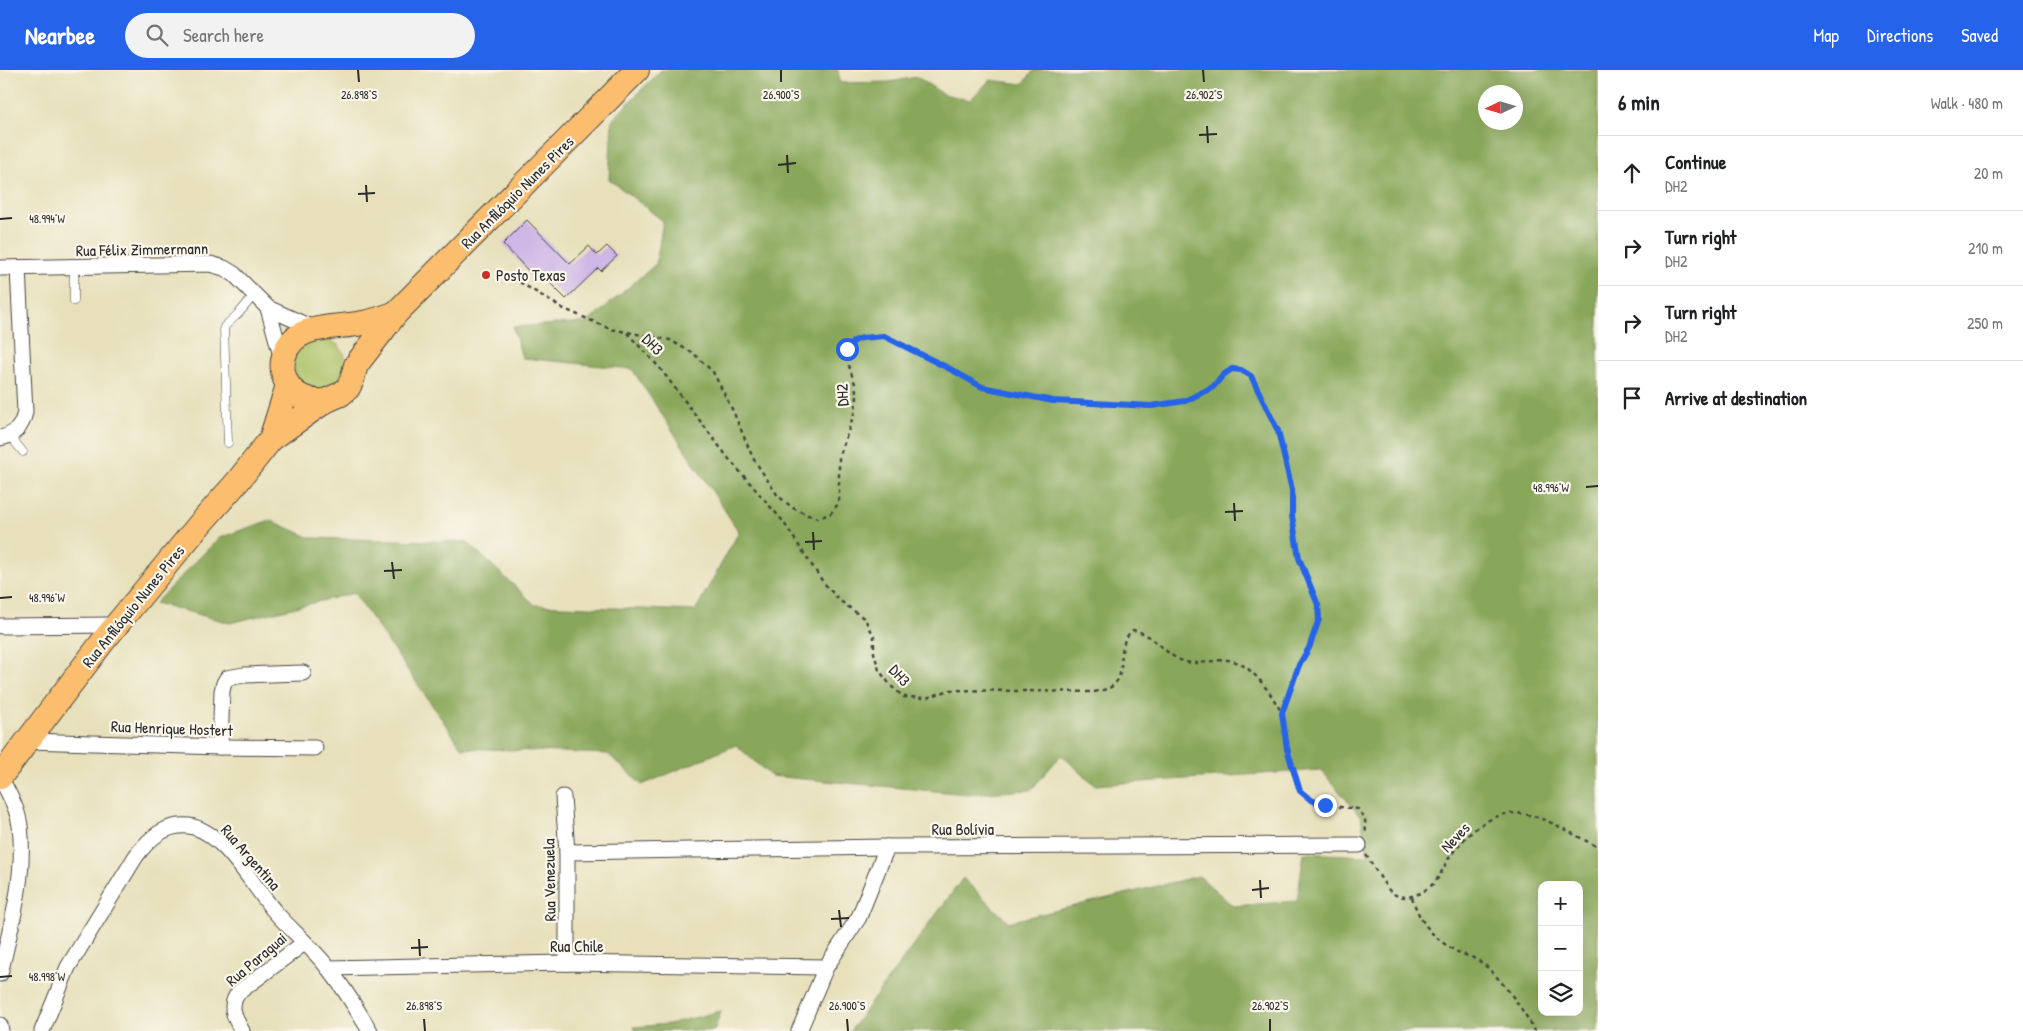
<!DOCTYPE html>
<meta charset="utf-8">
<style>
body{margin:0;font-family:"Patrick Hand",sans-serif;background:#f2f2f2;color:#202124}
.controls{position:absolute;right:15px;bottom:15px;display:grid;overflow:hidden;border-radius:10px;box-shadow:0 5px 20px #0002}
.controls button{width:45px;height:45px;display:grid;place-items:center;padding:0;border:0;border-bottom:1px solid #e0e0e0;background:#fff;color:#202124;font:25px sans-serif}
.compass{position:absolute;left:1478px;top:15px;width:45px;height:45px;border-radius:50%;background:#fff;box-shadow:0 5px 20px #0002;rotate:266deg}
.stop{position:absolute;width:15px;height:15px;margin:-11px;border:4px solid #2563eb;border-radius:50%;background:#fff}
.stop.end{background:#2563eb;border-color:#fff;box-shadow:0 1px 5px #0008}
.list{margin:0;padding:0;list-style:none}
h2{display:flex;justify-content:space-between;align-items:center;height:65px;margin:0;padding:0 20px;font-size:21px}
h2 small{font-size:16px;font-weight:400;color:#757577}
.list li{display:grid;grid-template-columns:32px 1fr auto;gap:15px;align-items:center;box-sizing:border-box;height:75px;padding:0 20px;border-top:1px solid #e0e0e0}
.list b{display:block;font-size:19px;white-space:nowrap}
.list p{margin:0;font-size:16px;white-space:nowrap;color:#757577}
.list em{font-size:16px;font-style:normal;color:#757577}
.icon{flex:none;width:28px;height:28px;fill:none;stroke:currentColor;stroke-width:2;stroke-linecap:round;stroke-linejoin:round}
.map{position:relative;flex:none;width:1598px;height:961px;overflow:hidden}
header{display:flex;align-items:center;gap:30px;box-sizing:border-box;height:70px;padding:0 25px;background:#2563eb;color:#fff}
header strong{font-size:24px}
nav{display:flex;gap:28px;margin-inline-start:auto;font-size:18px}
.search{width:350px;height:45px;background:#f2f2f2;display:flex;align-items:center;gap:12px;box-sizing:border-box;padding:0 18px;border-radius:28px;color:#757577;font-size:19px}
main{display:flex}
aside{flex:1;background:#fff}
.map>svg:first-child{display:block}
.green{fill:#acc165;stroke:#6c7648}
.forest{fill:#89a75a;stroke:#5a6942;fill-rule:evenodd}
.building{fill:#ceb6e6}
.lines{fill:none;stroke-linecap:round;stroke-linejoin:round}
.service-casing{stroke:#474641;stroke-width:9}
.minor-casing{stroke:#474641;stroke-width:17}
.primary-casing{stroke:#474641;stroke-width:26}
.path{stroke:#474641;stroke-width:2.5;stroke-dasharray:4 4;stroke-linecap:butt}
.service{stroke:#fff;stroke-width:8}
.minor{stroke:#fff;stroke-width:15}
.primary{stroke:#fbbd6e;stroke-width:24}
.route{stroke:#2563eb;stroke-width:6}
.ticks{fill:none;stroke:#2b2b2b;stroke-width:2}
.poi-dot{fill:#c8321e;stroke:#fbf7ec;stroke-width:2}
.labels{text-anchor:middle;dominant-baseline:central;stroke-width:4.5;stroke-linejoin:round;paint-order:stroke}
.street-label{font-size:16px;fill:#2b2b2b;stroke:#fbf7ec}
.poi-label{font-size:16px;fill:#2b2b2b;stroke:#fbf7ec;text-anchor:start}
.ticks-label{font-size:12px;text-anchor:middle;fill:#2b2b2b;stroke:#fbf7ec;stroke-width:4.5;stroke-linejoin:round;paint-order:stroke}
</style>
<header>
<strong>Nearbee</strong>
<div class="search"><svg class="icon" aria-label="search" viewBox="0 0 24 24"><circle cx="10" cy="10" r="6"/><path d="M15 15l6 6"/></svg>Search here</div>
<nav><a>Map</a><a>Directions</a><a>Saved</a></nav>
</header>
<main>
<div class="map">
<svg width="1598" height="961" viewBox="0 0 1598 961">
<rect width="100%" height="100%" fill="#fbf7ec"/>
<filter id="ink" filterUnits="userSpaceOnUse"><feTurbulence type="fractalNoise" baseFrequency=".02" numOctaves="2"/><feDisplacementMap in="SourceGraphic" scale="10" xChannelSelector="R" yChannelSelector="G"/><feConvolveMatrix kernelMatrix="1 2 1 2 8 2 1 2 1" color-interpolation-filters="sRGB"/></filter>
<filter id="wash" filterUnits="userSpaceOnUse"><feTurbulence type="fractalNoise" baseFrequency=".0096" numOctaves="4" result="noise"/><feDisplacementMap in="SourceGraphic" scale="20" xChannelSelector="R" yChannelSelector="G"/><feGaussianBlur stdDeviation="1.12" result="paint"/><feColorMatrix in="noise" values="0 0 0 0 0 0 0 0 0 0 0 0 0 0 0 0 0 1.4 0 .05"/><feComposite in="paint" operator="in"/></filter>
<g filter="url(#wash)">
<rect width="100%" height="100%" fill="#e7e0bb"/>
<!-- green -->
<circle class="green" cx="320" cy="294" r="26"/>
<!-- forest -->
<g class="forest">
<path d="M661 0H838L840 13 889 12 917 7 943 24 970 30 990 10 1023 14 1034 0H1598V961H850L963 808 1008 852 1199 806 1233 836 1297 831 1304 783 1368 786 1361 747 1321 700 1095 715 1061 685 1031 720 967 724 771 706 736 675 642 715 608 684 462 678 354 523 230 553 155 533 219 468 270 450 311 468 467 472 535 535 695 541 739 462 632 299 522 288 513 257 588 252 656 194 663 151 609 109 612 50ZM1486 22H1516V52H1486ZM1542 815H1579V942H1542Z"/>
<path d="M721 941 714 961H636L634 957 669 954Z"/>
</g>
<g id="blocks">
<!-- building -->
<path class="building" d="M527 150 570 194 589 176 597 185 607 176 617 186 601 201 598 198 566 229 542 205 537 210 503 174Z"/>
</g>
</g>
<g filter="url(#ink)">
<use href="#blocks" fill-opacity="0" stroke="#474641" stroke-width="1"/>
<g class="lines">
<!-- service casing -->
<g class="service-casing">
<g id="service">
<path d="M74 198V231"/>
<path d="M10 366 23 382"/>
<path d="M228 373 224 257 240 242 255 224"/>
</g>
</g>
<!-- minor casing -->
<g class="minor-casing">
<g id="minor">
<path d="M0 198 210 194 224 198 234 204 268 238 315 259"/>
<path d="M268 238 282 289"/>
<path d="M0 368C15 365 22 357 25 342L18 198"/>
<path d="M0 556 116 555"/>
<path d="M28 671 220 677 315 678"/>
<path d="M220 677 222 621 224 613 227 608 244 605 303 603"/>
<path d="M0 707C8 722 18 739 20 756 26 806 11 856 0 904"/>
<path d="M563 727 567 782V893"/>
<path d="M567 782 887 777 1359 775"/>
<path d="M328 898 567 893 826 897"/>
<path d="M0 955 1 961"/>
<path d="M42 961 68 897 136 786C149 769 165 753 189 756 224 761 254 818 276 843 293 862 313 878 328 898 344 917 357 940 370 961"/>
<path d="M242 961C234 947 228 935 239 922L304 873"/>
<path d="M799 961 826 897 859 847 887 777"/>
</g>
</g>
<!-- primary casing -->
<g class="primary-casing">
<g id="primary">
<path d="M325 331C310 332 297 328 288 315 283 307 281 296 284 286 293 252 336 259 363 253 374 251 386 247 396 243"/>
<path d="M271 369 288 315"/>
<path d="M0 707 104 570 200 454 238 411 271 369 325 331 341 324 348 318 352 310 356 295 396 243 637 0"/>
</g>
</g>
<!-- path -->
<g class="path">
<path d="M513 208 562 238 590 250 610 259 670 270 694 284 713 302 733 341 753 388 778 426 793 438 808 445 818 448 830 444 839 433V388L854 344 857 328 855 314 846 287 847 279 854 271 862 268 884 266 952 300 982 317 1021 326 1053 331 1151 337 1185 331 1213 317 1223 305 1232 299 1241 300 1251 306 1278 361 1292 420V446L1299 488 1318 535 1319 549 1309 578 1299 595 1282 643 1292 700 1300 721 1311 730 1325 735 1358 739 1365 749 1366 764"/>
<path d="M627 263 659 297 729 389 782 450 823 512 839 530 865 549 874 566V583L879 600 891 616 904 627 926 628 950 620 1094 622C1099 621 1105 620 1109 618 1131 607 1112 576 1133 560 1153 564 1161 580 1178 589 1197 598 1210 589 1228 590 1252 593 1271 624 1282 643"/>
<path d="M1366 785C1371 792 1387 820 1392 823 1406 832 1422 824 1433 814 1440 807 1444 796 1449 788 1462 769 1483 748 1506 744 1534 738 1573 765 1598 777"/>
<path d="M1412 827C1419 851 1433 868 1454 880 1462 885 1472 886 1479 891 1497 902 1525 942 1535 961"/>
</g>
<!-- service -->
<use href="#service" class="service"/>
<!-- minor -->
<use href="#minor" class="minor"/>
<!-- primary -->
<use href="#primary" class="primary"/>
</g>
</g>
<g class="lines" filter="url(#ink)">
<!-- route -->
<path class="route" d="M847 279 854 271 862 268 884 266 952 300 982 317 1053 331 1151 336 1185 331 1213 317 1223 305 1232 299 1241 300 1251 306 1278 361 1292 420V446L1299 488 1318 535 1319 549 1309 578 1299 595 1282 643 1287 679 1300 721 1311 730 1325 735"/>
</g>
<!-- ticks -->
<path class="ticks" d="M358 0 359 12M781 0V12M1203 0 1204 12M1207 56 1208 73M1199 65 1217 64M787 85 788 103M778 95 796 93M366 115 367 132M358 124 375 123M0 149 12 148M1586 417 1598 416M1234 433 1235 451M1225 442 1243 441M813 462 814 480M805 472 822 471M392 492 394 509M384 501 402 500M0 528 12 527M1260 810 1261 828M1252 820 1269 818M839 840 841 857M831 849 849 848M419 869 420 886M411 878 428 877M0 907 12 906M424 949 425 961M847 949 848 961M1270 949V961"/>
<!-- markers -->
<circle class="poi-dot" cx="486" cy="205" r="5"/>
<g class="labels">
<!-- street labels -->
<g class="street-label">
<text transform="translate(517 122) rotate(-45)">Rua Anfilóquio Nunes Pires</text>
<text transform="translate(142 179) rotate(-1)">Rua Félix Zimmermann</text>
<text transform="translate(653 274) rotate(46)">DH3</text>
<text transform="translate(842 325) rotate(-92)">DH2</text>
<text transform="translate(133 536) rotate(-51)">Rua Anfilóquio Nunes Pires</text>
<text transform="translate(900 605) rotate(48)">DH3</text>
<text transform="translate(172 658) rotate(2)">Rua Henrique Hostert</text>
<text x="963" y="759">Rua Bolívia</text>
<text transform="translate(1455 767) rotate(-47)">Neves</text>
<text transform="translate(251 787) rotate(49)">Rua Argentina</text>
<text transform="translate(549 810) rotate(-91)">Rua Venezuela</text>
<text x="577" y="876">Rua Chile</text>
<text transform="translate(256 889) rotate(-40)">Rua Paraguai</text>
</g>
<!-- poi labels -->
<g class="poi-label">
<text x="496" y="205">Posto Texas</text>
</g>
</g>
<g class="ticks-label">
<text x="359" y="29">26.898°S</text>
<text x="781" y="29">26.900°S</text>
<text x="1204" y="29">26.902°S</text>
<text x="47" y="153">48.994°W</text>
<text x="1551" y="422">48.996°W</text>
<text x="47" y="532">48.996°W</text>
<text x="47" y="911">48.998°W</text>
<text x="424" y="940">26.898°S</text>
<text x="847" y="940">26.900°S</text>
<text x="1270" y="940">26.902°S</text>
</g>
</svg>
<div class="controls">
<button>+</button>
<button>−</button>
<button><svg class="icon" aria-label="layers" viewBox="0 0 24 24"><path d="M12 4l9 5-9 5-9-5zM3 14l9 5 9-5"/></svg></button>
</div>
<svg class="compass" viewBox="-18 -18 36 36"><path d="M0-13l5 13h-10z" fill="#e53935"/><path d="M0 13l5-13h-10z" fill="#757577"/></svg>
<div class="stop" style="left:847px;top:279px"></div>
<div class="stop end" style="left:1325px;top:735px"></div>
</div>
<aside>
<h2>6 min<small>Walk · 480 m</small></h2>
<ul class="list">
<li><svg class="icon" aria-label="ahead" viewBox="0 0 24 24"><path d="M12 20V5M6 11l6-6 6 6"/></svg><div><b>Continue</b><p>DH2</p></div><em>20 m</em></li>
<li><svg class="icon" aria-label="right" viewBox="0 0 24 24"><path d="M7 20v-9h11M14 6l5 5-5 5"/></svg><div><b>Turn right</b><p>DH2</p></div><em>210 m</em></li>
<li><svg class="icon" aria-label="right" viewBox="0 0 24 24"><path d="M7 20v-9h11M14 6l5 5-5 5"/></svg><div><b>Turn right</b><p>DH2</p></div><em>250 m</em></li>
<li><svg class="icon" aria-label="arrive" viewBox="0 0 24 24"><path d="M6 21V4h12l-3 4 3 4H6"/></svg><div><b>Arrive at destination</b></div></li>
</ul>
</aside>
</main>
